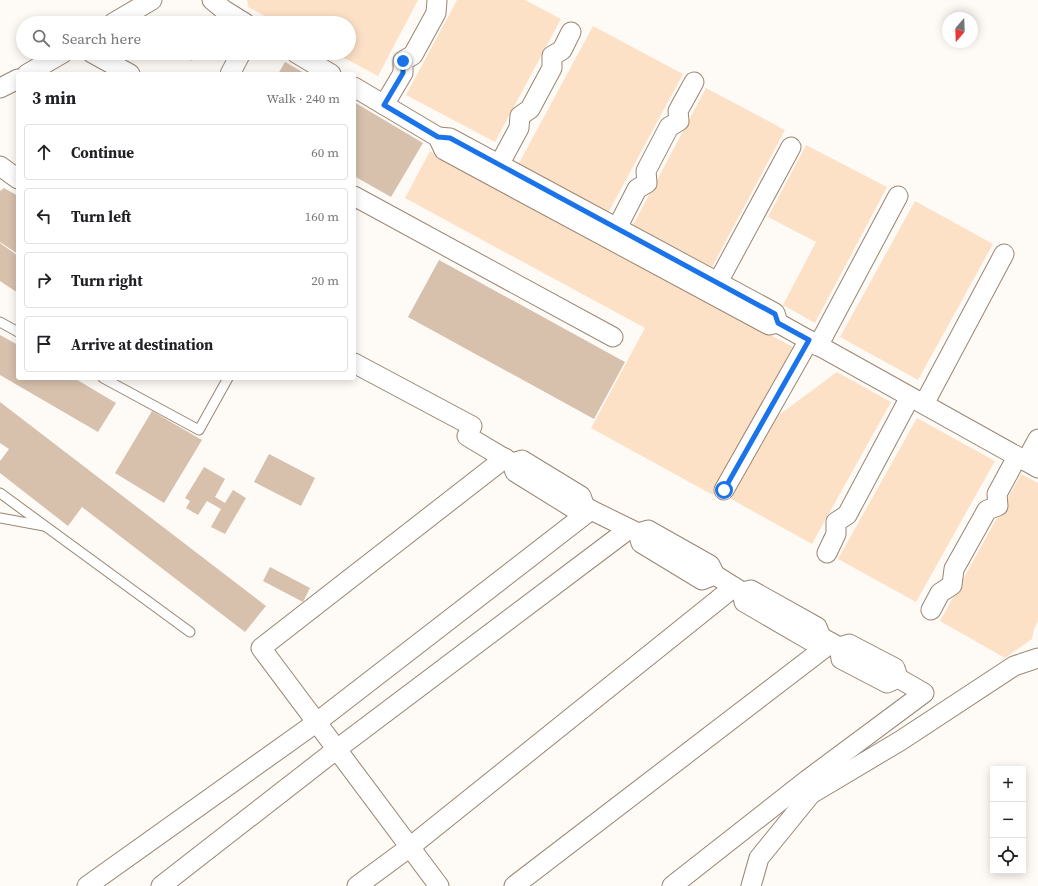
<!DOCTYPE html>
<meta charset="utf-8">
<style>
body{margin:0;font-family:"Source Serif 4",serif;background:#f6f6f6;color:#202124}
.controls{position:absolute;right:12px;bottom:12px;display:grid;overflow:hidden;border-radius:4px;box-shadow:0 2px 10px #0003}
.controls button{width:36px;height:36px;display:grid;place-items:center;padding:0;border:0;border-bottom:1px solid #e0e0e0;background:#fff;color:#202124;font:20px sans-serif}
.compass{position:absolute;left:942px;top:12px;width:36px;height:36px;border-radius:50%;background:#fff;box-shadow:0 2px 10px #0003;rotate:199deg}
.stop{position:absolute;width:12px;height:12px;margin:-9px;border:3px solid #1a73e8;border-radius:50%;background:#fff}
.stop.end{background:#1a73e8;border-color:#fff;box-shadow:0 1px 4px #0008}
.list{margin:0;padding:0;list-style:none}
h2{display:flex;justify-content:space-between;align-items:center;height:52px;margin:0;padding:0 16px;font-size:17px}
h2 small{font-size:13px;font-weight:400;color:#757577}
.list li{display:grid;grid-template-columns:26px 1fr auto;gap:12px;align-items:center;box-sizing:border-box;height:56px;margin:0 8px 8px;padding:0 8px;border:1px solid #e0e0e0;border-radius:4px}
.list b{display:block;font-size:15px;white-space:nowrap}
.list em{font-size:13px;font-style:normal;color:#757577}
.icon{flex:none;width:22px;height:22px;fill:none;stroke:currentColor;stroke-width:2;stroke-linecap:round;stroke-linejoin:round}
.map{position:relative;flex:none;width:1038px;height:886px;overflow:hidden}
.search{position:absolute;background:#fff;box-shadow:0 2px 10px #0003;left:16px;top:16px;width:340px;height:44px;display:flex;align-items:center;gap:10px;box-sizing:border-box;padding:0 14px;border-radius:22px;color:#757577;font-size:15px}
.panel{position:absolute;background:#fff;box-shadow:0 2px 10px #0003;left:16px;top:72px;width:340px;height:308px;border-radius:4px}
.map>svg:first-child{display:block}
.green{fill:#fde1c7}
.building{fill:#d7c1ad}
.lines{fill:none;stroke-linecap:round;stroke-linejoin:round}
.lane-casing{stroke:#998572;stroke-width:11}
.street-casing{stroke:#998572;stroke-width:21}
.lane{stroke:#fff;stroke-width:9}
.street{stroke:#fff;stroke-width:19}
.route{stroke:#1a73e8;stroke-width:5}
</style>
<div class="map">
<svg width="1038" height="886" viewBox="0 0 1038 886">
<rect width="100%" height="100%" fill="#fefaf6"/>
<!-- green -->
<g class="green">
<path d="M247 0H418L378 76 335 53H349V23H278L248 7Z"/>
<path d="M457 0H525L561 19 495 142 406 95Z"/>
<path d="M593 26 683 74 608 213 518 165Z"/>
<path d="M706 88 785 130 712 267 633 225Z"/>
<path d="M806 145 887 187 815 323 783 305 816 242 768 217Z"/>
<path d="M430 151 793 347 713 495 591 428 645 328 405 198Z"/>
<path d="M915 201 993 244 918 380 840 337Z"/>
<path d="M837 372 891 402 812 544 731 499 776 417Z"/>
<path d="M917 418 995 461 916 602 838 559Z"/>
<path d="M1021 474 1038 483V621L1034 629 1032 639 1005 658 940 621Z"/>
</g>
<!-- building -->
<g class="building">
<path d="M177 53H196L192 61Z"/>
<path d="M285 62 306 74H278Z"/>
<path d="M354 102 423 143 391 197 354 176Z"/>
<path d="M4 188 18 196V254L0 242V191Z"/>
<path d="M0 243 18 256V293L0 281Z"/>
<path d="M439 260 625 362 594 419 408 317Z"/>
<path d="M0 335 18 345V378H74L116 403 98 432 0 375Z"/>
<path d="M0 402 266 606 245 632 82 507 68 526 0 473V461L9 449 0 443Z"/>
<path d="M152 411 202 440 164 503 115 473Z"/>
<path d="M269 454 315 478 301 506 254 482Z"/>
<path d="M204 467 225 479 215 497 225 503 233 490 246 498 225 534 211 527 221 509 207 501 198 515 186 508 190 501 185 498Z"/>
<path d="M270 567 310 588 303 602 263 581Z"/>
</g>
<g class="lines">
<!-- lane casing -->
<g class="lane-casing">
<g id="lane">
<path d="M0 322 18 332"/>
<path d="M103 378 199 430 228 378"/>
<path d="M0 493 190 632"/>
<path d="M0 518 44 526"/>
</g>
</g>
<!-- street casing -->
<g class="street-casing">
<g id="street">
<path d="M212 0 224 10 245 23"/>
<path d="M113 23 152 0"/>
<path d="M92 53 130 74"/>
<path d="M296 53 331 74"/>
<path d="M27 74 63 53"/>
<path d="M230 74 241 53"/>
<path d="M354 87 438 137"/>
<path d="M0 88 18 79"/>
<path d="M384 105 403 73V61L413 55 436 13 437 0"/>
<path d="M499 165 519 128 520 116 530 109 552 68V56L562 50 571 32"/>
<path d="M0 166 18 179"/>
<path d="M354 196 613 337"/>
<path d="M617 228 637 189 647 183 646 171 669 127 679 121 678 111 694 82"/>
<path d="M718 282 791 147"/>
<path d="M778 323 775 313 450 138 438 137 444 150 769 325 778 323 1038 468"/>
<path d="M818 346 898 196"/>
<path d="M354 363 472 426 467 436 512 463 515 472 573 508 585 507 638 533 641 543 702 580 715 575 742 592 744 602 811 641 821 637 839 647 841 659 887 683 898 678 924 693 807 780 672 886"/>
<path d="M924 404 1004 254"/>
<path d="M1026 461 1038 439"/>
<path d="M512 463 522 460 581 496 585 507"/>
<path d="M724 490 809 340"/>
<path d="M638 533 648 530 710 565 715 575"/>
<path d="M827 553 836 534V522L847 515 910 397"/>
<path d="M742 592 751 590 817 627 821 637"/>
<path d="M931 610 940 593 952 585 954 569 987 510 998 506 997 494 1017 457"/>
<path d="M839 647 849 644 895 668 898 678"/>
<path d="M87 886 317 722 591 510"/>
<path d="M161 886 337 749 629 529"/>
<path d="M357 886 410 847 734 587"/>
<path d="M439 886 261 648 505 458"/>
<path d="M514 886 831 643"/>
<path d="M751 886 759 858 811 794 900 741 1014 666 1038 658"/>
</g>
</g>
<!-- lane -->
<use href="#lane" class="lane"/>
<!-- street -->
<use href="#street" class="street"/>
</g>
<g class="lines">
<!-- route -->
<path class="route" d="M403 61V73L384 105 438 137 450 138 775 314 778 323 809 340 724 490"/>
</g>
</svg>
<div class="controls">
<button>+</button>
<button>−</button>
<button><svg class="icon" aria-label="locate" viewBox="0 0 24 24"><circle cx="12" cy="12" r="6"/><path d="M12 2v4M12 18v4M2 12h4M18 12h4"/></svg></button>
</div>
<svg class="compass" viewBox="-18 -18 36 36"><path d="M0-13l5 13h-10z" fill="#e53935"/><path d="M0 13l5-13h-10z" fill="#757577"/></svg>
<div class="stop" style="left:724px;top:490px"></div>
<div class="stop end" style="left:403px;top:61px"></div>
<div class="search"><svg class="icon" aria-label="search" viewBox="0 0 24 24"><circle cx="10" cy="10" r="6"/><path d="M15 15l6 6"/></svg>Search here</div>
<section class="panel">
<h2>3 min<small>Walk · 240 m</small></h2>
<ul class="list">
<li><svg class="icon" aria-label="ahead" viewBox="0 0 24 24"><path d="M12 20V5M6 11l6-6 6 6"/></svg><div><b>Continue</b></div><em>60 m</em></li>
<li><svg class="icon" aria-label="left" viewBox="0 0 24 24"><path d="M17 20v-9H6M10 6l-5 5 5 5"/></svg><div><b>Turn left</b></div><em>160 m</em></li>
<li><svg class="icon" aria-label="right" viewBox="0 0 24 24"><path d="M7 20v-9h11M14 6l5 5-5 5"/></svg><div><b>Turn right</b></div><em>20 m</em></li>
<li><svg class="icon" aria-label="arrive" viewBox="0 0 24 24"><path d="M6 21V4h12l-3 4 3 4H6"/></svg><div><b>Arrive at destination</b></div></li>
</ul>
</section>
</div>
